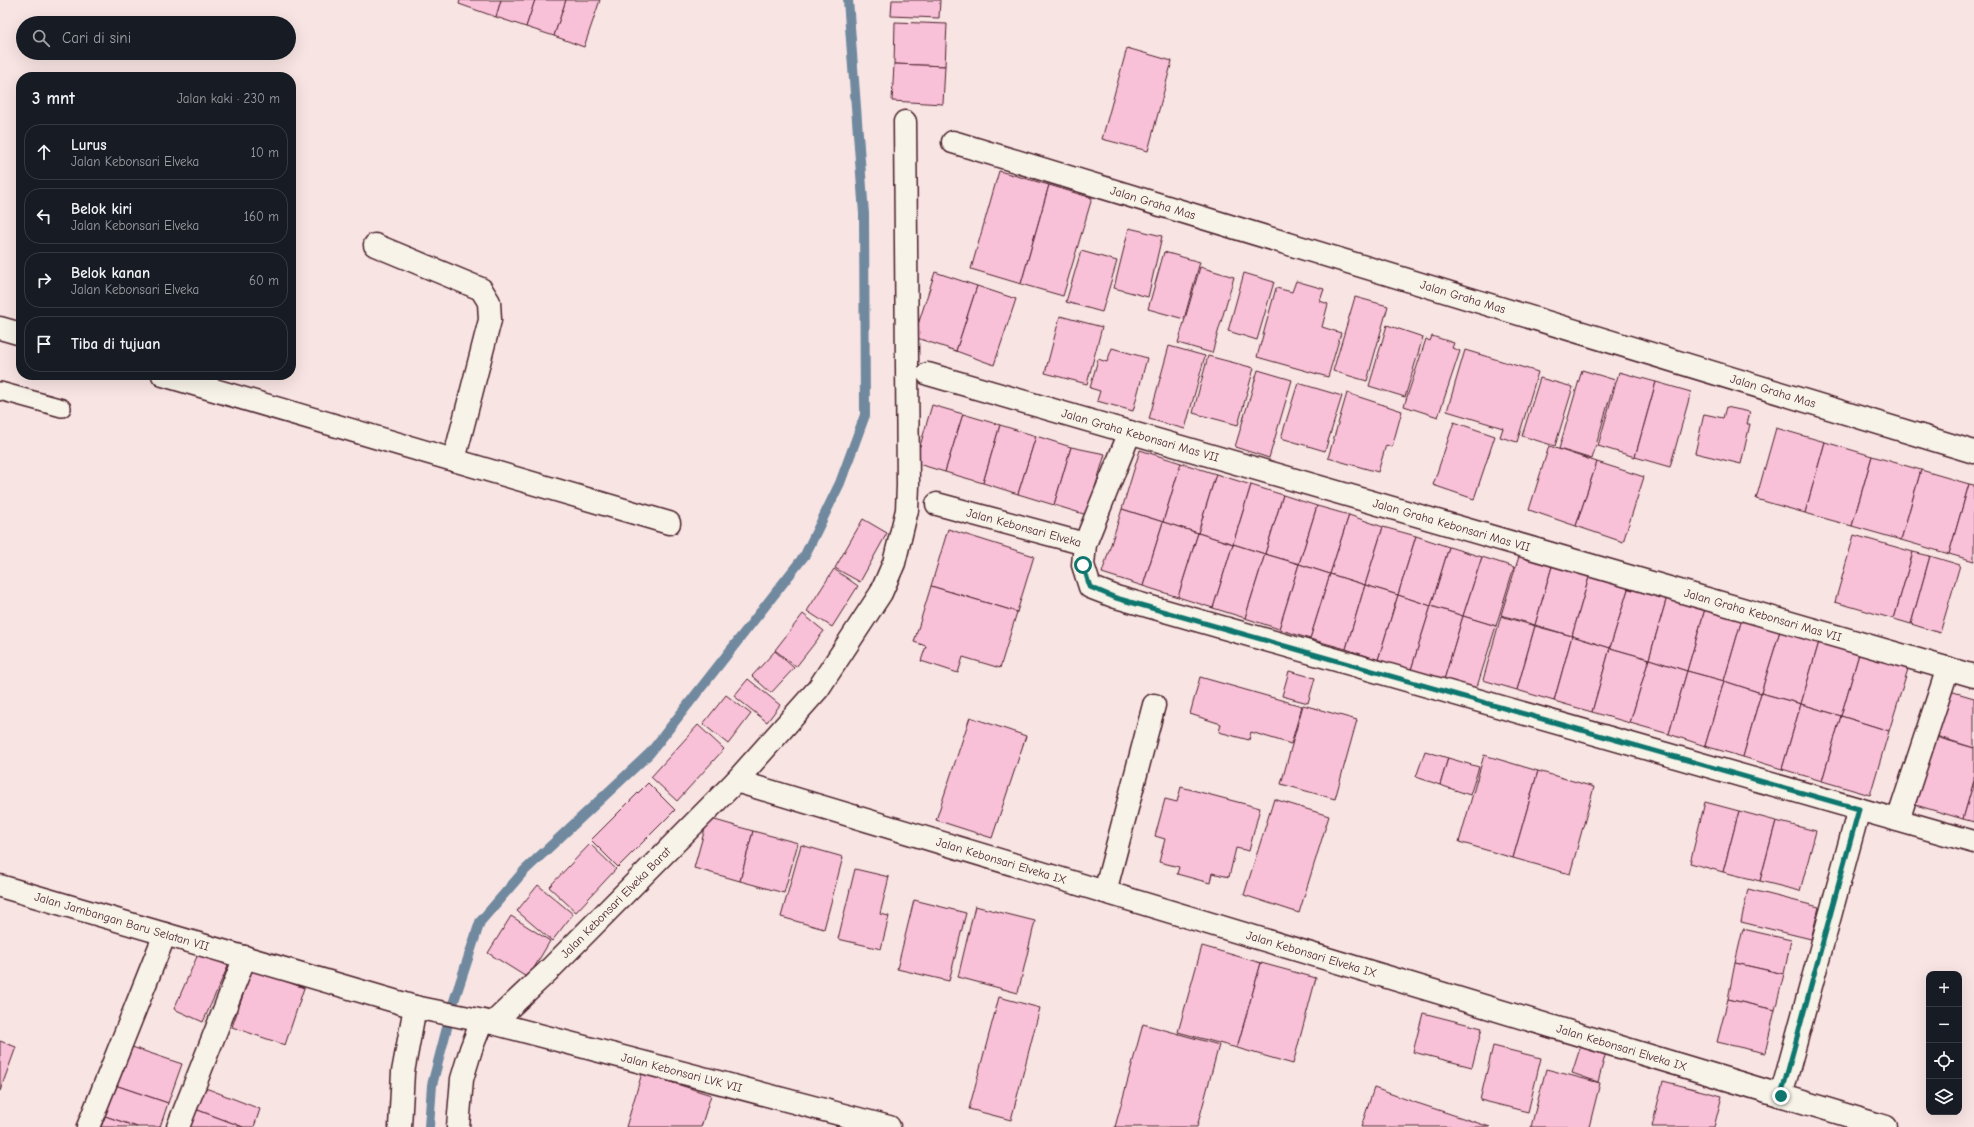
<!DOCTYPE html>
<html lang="id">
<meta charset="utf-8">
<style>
body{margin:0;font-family:"Comic Neue",sans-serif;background:#242831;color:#f1f3f6}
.controls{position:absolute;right:12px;bottom:12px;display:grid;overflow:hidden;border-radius:8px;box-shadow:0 4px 16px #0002}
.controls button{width:36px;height:36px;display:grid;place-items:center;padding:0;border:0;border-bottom:1px solid #363941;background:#171b24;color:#f1f3f6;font:20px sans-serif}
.stop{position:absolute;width:12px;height:12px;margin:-9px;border:3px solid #0f766e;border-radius:50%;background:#fff}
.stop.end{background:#0f766e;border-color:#fff;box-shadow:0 1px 4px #0008}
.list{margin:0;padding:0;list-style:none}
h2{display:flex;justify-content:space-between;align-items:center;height:52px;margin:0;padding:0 16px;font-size:17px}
h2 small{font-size:13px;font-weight:400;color:#9ea1a6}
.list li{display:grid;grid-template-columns:26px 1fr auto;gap:12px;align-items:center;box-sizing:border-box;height:56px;margin:0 8px 8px;padding:0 8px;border:1px solid #363941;border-radius:16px}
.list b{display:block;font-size:15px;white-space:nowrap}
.list p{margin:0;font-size:13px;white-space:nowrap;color:#9ea1a6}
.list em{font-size:13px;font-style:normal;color:#9ea1a6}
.icon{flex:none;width:22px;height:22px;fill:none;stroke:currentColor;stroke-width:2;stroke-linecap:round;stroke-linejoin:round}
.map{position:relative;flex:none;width:1974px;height:1127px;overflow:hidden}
.search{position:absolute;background:#171b24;box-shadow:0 4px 16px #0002;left:16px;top:16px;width:280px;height:44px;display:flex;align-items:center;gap:10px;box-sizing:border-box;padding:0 14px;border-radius:22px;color:#9ea1a6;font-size:15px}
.panel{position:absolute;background:#171b24;box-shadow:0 4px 16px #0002;left:16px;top:72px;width:280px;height:308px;border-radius:16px}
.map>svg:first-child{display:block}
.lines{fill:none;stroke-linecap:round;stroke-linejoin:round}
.stream{stroke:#70899f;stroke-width:10}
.building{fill:#f9c1d8;stroke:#4a1f2b}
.lane-casing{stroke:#4a1f2b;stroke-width:20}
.street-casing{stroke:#4a1f2b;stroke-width:25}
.lane{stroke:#f7f3e8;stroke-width:17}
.street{stroke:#f7f3e8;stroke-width:22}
.route{stroke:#0f766e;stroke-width:5}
.labels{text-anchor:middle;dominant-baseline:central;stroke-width:4;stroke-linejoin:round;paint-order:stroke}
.street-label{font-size:12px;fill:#4a1f2b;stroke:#f7f3e8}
</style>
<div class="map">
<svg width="1974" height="1127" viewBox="0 0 1974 1127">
<rect width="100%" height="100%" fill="#f8e4e3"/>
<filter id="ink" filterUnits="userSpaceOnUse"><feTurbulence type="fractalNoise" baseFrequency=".025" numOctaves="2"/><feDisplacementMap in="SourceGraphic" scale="8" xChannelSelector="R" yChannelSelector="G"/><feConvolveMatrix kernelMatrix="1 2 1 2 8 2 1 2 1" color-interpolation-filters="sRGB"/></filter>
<g filter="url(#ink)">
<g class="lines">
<!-- stream -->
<path class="stream" d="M429 1127 432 1085 454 1001 480 922 524 871 650 753 805 555 840 483 865 415 864 214 848 0"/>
</g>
<!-- building -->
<g class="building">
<path d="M460 0H501L496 17 459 4Z"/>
<path d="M501 0H535L526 27 496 17Z"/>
<path d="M535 0H566L554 36 526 27Z"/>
<path d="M566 0H600L584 47 554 36Z"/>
<path d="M892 0H940L939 18 891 16Z"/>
<path d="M895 22 947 24 945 66 894 64Z"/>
<path d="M1127 48 1172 61 1148 151 1102 139Z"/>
<path d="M894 64 945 66 943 104 892 101Z"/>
<path d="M999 171 1049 185 1021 284 971 269Z"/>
<path d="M1049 185 1092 198 1063 296 1021 284Z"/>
<path d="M1129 228 1162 236 1148 297 1114 288Z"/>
<path d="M1081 251 1117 261 1102 312 1066 302Z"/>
<path d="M1164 252 1200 262 1184 319 1148 309Z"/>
<path d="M1200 267 1234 277 1212 353 1178 343Z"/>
<path d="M935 272 977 286 956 351 914 337Z"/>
<path d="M1244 273 1274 282 1257 340 1228 331Z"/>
<path d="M1296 281 1324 289 1320 301 1328 304 1322 327 1341 333 1328 377 1257 357 1276 288 1292 292Z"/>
<path d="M977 286 1016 299 994 365 956 351Z"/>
<path d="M1355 297 1388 306 1367 381 1333 371Z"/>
<path d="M1060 316 1102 327 1087 384 1045 373Z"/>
<path d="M1387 325 1423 337 1405 397 1369 386Z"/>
<path d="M1432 336 1454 343 1452 348 1460 351 1438 417 1404 406 1426 339 1430 341Z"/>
<path d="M1169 346 1205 356 1185 429 1149 419Z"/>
<path d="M1112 348 1147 358 1133 411 1097 401 1100 391 1090 388 1098 359 1107 362Z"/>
<path d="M1465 350 1538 372 1517 442 1500 437 1503 428 1447 411Z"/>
<path d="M1208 356 1254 368 1238 425 1193 413Z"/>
<path d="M1258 370 1292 380 1269 458 1235 447Z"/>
<path d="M1582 370 1615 380 1592 459 1559 449Z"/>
<path d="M1619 372 1656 382 1635 457 1598 446Z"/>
<path d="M1540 378 1573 387 1555 446 1522 436Z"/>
<path d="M1656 382 1691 392 1670 467 1635 457Z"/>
<path d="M1298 383 1342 396 1325 451 1281 438Z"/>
<path d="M1347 393 1402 411 1392 447 1386 445 1378 472 1328 458Z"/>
<path d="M932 405 963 414 945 472 915 463Z"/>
<path d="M1726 407 1750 412 1747 424H1750L1741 464 1695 453 1704 414 1723 418Z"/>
<path d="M963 414 1000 425 983 483 945 472Z"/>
<path d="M1454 422 1495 436 1474 499 1433 485Z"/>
<path d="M1000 425 1036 436 1018 494 983 483Z"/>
<path d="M1776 428 1825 442 1805 513 1756 499Z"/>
<path d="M1036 436 1071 447 1054 505 1018 494Z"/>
<path d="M1825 442 1872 456 1852 526 1805 513Z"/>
<path d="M1549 446 1597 462 1576 526 1529 510Z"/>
<path d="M1071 447 1105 454 1087 515 1054 505Z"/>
<path d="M1140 450 1181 463 1163 522 1122 509Z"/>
<path d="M1872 456 1921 470 1901 540 1852 526Z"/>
<path d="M1597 462 1644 477 1623 542 1576 526Z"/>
<path d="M1181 463 1216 474 1198 533 1163 522Z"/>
<path d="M1921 470 1969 484 1949 554 1901 540Z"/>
<path d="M1216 474 1251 485 1233 544 1198 533Z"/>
<path d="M1969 484 1974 485V561L1949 554Z"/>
<path d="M1251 485 1283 495 1265 554 1233 544Z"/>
<path d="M1283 495 1317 506 1299 564 1265 554Z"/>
<path d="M1317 506 1349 515 1330 574 1299 564Z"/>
<path d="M1122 509 1163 522 1143 586 1102 573Z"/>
<path d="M1349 515 1383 527 1365 585 1330 574Z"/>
<path d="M863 519 887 533 860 582 835 568Z"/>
<path d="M1163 522 1198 533 1178 597 1143 586Z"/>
<path d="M1383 527 1416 536 1398 595 1365 585Z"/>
<path d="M948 529 1034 556 1017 612 931 586Z"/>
<path d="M1198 533 1233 544 1213 608 1178 597Z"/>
<path d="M1854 535 1913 552 1894 619 1835 602Z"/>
<path d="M1416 536 1449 547 1431 606 1398 595Z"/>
<path d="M1233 544 1265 554 1245 618 1213 608Z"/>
<path d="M1449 547 1482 557 1463 616 1431 606Z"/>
<path d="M1913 552 1930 556 1911 624 1894 619Z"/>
<path d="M1520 553 1553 563 1535 625 1501 615Z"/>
<path d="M1265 554 1299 564 1279 629 1245 618Z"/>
<path d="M1930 556 1960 565 1940 633 1911 624Z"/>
<path d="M1482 557 1514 567 1496 626 1463 616Z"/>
<path d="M1553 563 1590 574 1572 636 1535 625Z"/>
<path d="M1299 564 1330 574 1310 639 1279 629Z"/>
<path d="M834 569 858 586 832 627 807 611Z"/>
<path d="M1330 574 1365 585 1346 649 1310 639Z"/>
<path d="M1590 574 1629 586 1610 648 1572 636Z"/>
<path d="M1365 585 1398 595 1378 660 1346 649Z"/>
<path d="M931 586 1017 612 1000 668 963 657 958 673 921 661 926 646 914 642Z"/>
<path d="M1629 586 1667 597 1649 659 1610 648Z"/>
<path d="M1398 595 1431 606 1411 670 1378 660Z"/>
<path d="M1667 597 1705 609 1687 671 1649 659Z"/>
<path d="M1431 606 1463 616 1444 680 1411 670Z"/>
<path d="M1705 609 1742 619 1724 681 1687 671Z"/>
<path d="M803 614 824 631 796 667 775 650Z"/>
<path d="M1463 616 1496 626 1476 690 1444 680Z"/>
<path d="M1501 616 1535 626 1517 690 1483 680Z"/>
<path d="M1742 619 1780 631 1761 693 1724 681Z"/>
<path d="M1535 626 1572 636 1554 701 1517 690Z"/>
<path d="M1780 631 1819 642 1801 704 1761 693Z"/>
<path d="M1572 636 1610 648 1592 712 1554 701Z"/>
<path d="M1819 642 1859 654 1841 716 1801 704Z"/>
<path d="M1610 648 1649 659 1630 723 1592 712Z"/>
<path d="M775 651 794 668 771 693 752 676Z"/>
<path d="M1859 654 1908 669 1889 731 1841 716Z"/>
<path d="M1649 659 1687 671 1669 734 1630 723Z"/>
<path d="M1289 671 1315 678 1308 703 1282 696Z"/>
<path d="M1687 671 1724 681 1705 746 1669 734Z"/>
<path d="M1200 677 1302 706 1291 744 1251 732 1249 740 1219 732 1221 724 1190 714Z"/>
<path d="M748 679 780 705 767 722 734 696Z"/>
<path d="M1724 681 1761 693 1743 757 1705 746Z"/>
<path d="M1943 689 1974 698V748L1930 734Z"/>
<path d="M1761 693 1801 704 1782 769 1743 757Z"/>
<path d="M726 695 751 714 728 744 703 724Z"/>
<path d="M1801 704 1841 716 1822 781 1782 769Z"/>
<path d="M1303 705 1357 720 1335 799 1281 784Z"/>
<path d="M1841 716 1889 731 1870 795 1822 781Z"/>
<path d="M970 717 1026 736 992 838 936 820Z"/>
<path d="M698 725 724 749 677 801 651 777Z"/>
<path d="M1929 735 1974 748V781L1963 819 1909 803Z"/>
<path d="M1425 751 1448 758 1440 785 1416 777Z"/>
<path d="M1484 755 1538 771 1513 858 1459 842Z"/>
<path d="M1448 758 1479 767 1470 795 1440 785Z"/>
<path d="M1538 771 1594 787 1570 874 1513 858Z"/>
<path d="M1974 781V822L1963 819Z"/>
<path d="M648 783 675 810 618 867 591 840Z"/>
<path d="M1181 787 1260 808 1249 851 1236 848 1229 877 1212 873 1210 883 1177 874 1179 867 1159 862 1165 839 1155 836 1165 799 1177 802Z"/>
<path d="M1274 799 1329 816 1299 913 1244 895Z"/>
<path d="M1705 802 1739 811 1723 872 1690 863Z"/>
<path d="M1739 811 1776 821 1760 881 1723 872Z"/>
<path d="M708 818 753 831 740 881 694 868Z"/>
<path d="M1776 821 1816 831 1800 891 1760 881Z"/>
<path d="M753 831 798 843 784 893 740 881Z"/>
<path d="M590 844 616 869 576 912 549 887Z"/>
<path d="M801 845 843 857 824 929 781 917Z"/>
<path d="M855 869 889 877 880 914 889 916 881 949 838 939Z"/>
<path d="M538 885 573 914 552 941 517 911Z"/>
<path d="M1748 889 1819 907 1811 939 1741 922Z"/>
<path d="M914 900 966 913 949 981 897 969Z"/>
<path d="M975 906 1035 921 1018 993 958 977Z"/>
<path d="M511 916 550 941 528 978 488 953Z"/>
<path d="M1743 929 1791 940 1784 974 1735 963Z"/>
<path d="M1202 946 1261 963 1237 1048 1178 1032Z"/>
<path d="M199 952 228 966 203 1022 174 1009Z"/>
<path d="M1261 963 1316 978 1293 1064 1237 1048Z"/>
<path d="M1735 963 1784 974 1775 1010 1728 999Z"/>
<path d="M252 969 304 988 285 1045 232 1027Z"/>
<path d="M999 997 1040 1008 1011 1120 969 1109Z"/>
<path d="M1728 999 1775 1010 1765 1053 1717 1042Z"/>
<path d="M1423 1013 1482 1028 1472 1067 1413 1052Z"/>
<path d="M1143 1024 1219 1045 1197 1127H1115Z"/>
<path d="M0 1041 16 1047 0 1091Z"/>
<path d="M1581 1045 1606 1052 1598 1082 1572 1073Z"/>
<path d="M129 1046 182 1064 168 1103 115 1085Z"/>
<path d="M1493 1046 1541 1058 1528 1112 1480 1100Z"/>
<path d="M1546 1069 1600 1083 1589 1127H1531Z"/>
<path d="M642 1073 711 1095 701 1127H626Z"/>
<path d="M1663 1081 1722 1096 1714 1127H1652Z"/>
<path d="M115 1085 168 1103 160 1127H137L105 1116Z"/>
<path d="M203 1087 260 1109 254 1127H243L195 1109Z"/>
<path d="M1374 1088 1417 1103 1490 1127H1361Z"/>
<path d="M195 1109 243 1127H188Z"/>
<path d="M105 1116 137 1127H101Z"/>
</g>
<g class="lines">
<!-- lane casing -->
<g class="lane-casing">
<path id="lane" d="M0 391 62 408"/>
</g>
<!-- street casing -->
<g class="street-casing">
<g id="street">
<path id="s1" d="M953 142 1974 452"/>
<path d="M375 245 481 289 489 302 490 320 454 460"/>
<path d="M0 328 21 334"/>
<path id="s2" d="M928 374 1974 676"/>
<path d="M163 375 669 523"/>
<path d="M1130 432 1085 544 1083 565 1090 587 1116 597 1974 842"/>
<path id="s3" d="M937 504 1085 544"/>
<path id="s4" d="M736 781 1886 1127"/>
<path d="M1898 820 1948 668"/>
<path id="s5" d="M0 886 415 1007 493 1023 889 1127"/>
<path d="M1105 892 1154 705"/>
<path id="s6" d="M493 1023 548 971 736 781 818 689 881 593 894 563 907 510 908 485 905 122"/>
<path d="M1781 1096 1859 809"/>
<path d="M88 1127 165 934"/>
<path d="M178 1127 245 957"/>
<path d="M400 1127 403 1072 415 1007"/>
<path d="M458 1127 462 1079 471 1049 482 1021"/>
</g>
</g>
<!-- lane -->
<use href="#lane" class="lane"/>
<!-- street -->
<use href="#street" class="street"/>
</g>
</g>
<g class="lines" filter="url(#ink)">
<!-- route -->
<path class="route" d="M1083 565 1090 587 1116 598 1859 809 1781 1096"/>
</g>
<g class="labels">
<!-- street labels -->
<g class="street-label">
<text stroke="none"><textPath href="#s1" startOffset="209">Jalan Graha Mas</textPath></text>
<text stroke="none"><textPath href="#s1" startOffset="533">Jalan Graha Mas</textPath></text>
<text stroke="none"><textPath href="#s1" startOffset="857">Jalan Graha Mas</textPath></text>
<text stroke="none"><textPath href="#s2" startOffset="221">Jalan Graha Kebonsari Mas VII</textPath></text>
<text stroke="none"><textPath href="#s2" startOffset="545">Jalan Graha Kebonsari Mas VII</textPath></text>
<text stroke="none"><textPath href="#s3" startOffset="90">Jalan Kebonsari Elveka</textPath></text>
<text stroke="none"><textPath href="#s2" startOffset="869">Jalan Graha Kebonsari Mas VII</textPath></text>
<text stroke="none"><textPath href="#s4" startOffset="277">Jalan Kebonsari Elveka IX</textPath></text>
<text stroke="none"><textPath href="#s6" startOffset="172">Jalan Kebonsari Elveka Barat</textPath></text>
<text stroke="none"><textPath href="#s5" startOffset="127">Jalan Jambangan Baru Selatan VII</textPath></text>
<text stroke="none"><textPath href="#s4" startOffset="601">Jalan Kebonsari Elveka IX</textPath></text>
<text stroke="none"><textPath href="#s4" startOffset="925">Jalan Kebonsari Elveka IX</textPath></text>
<text stroke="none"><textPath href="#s5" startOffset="707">Jalan Kebonsari LVK VII</textPath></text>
</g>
</g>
</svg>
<div class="controls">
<button>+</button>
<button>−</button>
<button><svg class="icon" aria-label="locate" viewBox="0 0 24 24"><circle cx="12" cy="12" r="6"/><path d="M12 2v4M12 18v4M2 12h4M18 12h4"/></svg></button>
<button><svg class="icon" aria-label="layers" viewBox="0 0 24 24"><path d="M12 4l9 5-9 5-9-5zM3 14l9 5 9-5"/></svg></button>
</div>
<div class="stop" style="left:1083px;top:565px"></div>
<div class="stop end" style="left:1781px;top:1096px"></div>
<div class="search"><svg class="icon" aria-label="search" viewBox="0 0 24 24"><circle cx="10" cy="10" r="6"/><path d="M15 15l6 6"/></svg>Cari di sini</div>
<section class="panel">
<h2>3 mnt<small>Jalan kaki · 230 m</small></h2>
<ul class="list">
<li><svg class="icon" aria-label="ahead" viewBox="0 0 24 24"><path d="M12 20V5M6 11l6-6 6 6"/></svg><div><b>Lurus</b><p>Jalan Kebonsari Elveka</p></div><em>10 m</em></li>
<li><svg class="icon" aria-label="left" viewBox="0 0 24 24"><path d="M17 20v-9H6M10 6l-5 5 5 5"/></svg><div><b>Belok kiri</b><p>Jalan Kebonsari Elveka</p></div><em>160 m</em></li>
<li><svg class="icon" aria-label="right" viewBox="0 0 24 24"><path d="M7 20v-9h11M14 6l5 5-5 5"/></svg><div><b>Belok kanan</b><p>Jalan Kebonsari Elveka</p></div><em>60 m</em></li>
<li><svg class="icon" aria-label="arrive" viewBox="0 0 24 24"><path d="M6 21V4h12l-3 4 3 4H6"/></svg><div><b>Tiba di tujuan</b></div></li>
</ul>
</section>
</div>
